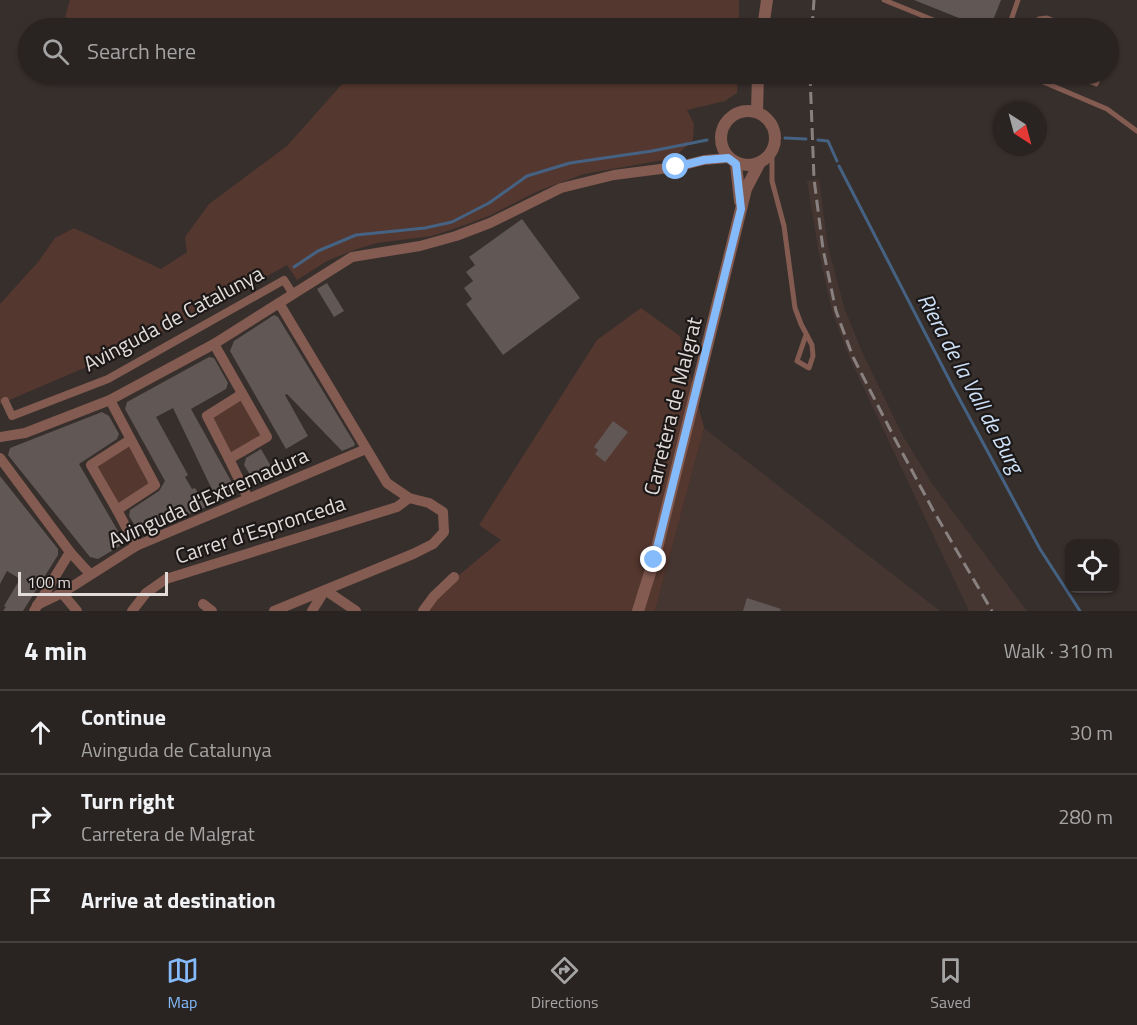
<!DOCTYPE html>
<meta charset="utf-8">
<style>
body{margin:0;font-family:"Titillium Web",sans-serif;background:#312b2a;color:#f1f3f6}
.controls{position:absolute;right:18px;bottom:18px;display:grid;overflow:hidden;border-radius:12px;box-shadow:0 2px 4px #0004}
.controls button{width:54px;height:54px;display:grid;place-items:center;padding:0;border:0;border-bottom:2px solid #45403f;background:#292321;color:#f1f3f6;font:30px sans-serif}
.compass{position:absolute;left:993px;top:102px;width:54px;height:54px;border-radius:50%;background:#292321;box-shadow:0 2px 4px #0004;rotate:144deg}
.scale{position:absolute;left:18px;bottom:15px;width:150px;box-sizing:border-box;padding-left:6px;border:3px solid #e1dbda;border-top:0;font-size:16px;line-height:21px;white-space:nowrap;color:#e1dbda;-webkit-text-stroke:4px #1c1817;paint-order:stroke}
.stop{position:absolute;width:18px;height:18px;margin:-14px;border:4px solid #85bbfb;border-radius:50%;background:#fff}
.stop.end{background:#85bbfb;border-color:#fff;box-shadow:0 2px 6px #0008}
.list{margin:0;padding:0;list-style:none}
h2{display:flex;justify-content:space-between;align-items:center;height:78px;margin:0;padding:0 24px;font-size:26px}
h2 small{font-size:20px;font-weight:400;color:#a5a4a5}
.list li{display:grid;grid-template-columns:39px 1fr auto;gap:18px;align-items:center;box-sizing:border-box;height:84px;padding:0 24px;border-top:2px solid #45403f}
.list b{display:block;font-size:22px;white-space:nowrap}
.list p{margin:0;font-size:20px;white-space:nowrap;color:#a5a4a5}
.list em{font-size:20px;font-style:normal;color:#a5a4a5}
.icon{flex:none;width:33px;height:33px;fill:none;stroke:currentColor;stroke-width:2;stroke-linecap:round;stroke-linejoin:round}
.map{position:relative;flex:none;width:1137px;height:611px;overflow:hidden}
.search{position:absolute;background:#292321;box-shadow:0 2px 4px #0004;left:18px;right:18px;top:18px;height:66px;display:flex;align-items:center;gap:15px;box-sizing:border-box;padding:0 21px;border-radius:33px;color:#a5a4a5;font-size:22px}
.sheet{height:330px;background:#292321}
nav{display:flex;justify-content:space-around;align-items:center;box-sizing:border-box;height:84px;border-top:2px solid #45403f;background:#292321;font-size:16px;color:#a5a4a5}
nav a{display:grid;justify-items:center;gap:3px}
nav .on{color:#85bbfb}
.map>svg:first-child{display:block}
.built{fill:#463632}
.green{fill:#54372f}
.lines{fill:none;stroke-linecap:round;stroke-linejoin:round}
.stream{stroke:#466283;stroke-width:3}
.building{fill:#615755}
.service{stroke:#835b51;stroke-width:5}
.pedestrian{stroke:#835b51;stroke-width:8}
.minor{stroke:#835b51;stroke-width:10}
.tertiary{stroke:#835b51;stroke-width:12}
.rail{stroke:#88817f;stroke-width:3;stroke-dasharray:12 6;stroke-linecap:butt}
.route{stroke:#85bbfb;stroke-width:8}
.labels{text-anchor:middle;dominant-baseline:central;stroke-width:4.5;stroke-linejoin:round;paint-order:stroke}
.street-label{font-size:21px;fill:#e1dbda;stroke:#1c1817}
.water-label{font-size:22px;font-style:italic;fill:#cee1f8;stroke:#1c1817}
</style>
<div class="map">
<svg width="1137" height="611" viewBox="0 0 1137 611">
<rect width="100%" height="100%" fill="#372f2c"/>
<!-- built -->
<g class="built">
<path d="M819 179 828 247 844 307 863 354 903 436 933 485 1027 611H969L850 359 832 311 818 248 807 181Z"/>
<path d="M704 428 940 611H655Z"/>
</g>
<!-- green -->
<g class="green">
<path d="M70 0H739V28H292L268 20 259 28H111L65 17Z"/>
<path d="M351 74H738L737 93 725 101 687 110 694 124 693 140 676 156 669 159 584 174 538 191 489 216 462 226 432 236 377 243 354 250 327 261 297 280 287 265 212 307 140 344 0 404V304L38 262 55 238 74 228 161 269 187 252 185 237 209 204 287 146Z"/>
<path d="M641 308 680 336 704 428 655 611H423L434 596 501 540 479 525 597 340Z"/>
<path d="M242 394 264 439 229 459 206 417Z"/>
<path d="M130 440 155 485 117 510 91 465Z"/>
</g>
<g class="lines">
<!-- stream -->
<g class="stream">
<path d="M785 138 806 139"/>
<path d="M818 140 828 141 837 161"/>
<path d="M839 166 953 387 1040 549 1080 611"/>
<path d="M294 267 318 251 356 235 425 228 452 222 489 203 527 176 570 163 652 151 707 140"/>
</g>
</g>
<!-- building -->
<g class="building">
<path d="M914 0H1001L990 28H984Z"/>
<path d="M522 219 580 298 503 355 466 304 472 299 464 288 473 281 466 272 475 265 469 257Z"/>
<path d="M327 283 344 311 334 317 317 289Z"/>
<path d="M274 315 278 317 355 444 354 446 342 451 287 394 285 395 308 436 286 449 230 351 234 341Z"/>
<path d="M209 357 214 358 228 383 226 389 191 409 236 490 233 496 218 502 173 408 156 417 188 475 185 477 192 489 195 488 206 507 145 532 138 530 129 516 130 510 159 491 165 481 125 409 127 402Z"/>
<path d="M102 412 109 416 119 434 117 439 79 464 122 538 120 546 98 559 90 557 8 455 10 448Z"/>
<path d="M613 421 628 432 605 462 595 454 598 450 594 447Z"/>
<path d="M261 449 277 477 261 484 255 483 244 465 246 458Z"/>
<path d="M0 476 58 549V555L23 611H3L6 607 4 606 20 579 7 571 0 584Z"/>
<path d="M747 598 781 609 780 611H743Z"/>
</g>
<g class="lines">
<!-- service -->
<g class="service">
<path d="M884 0 953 28"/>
<path d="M1011 28 1010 23 1018 0"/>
<path d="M1031 28 1039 19 1047 18 1072 28"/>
<path d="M1108 44 1113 46 1108 56"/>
<path d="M1031 74 1034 78 1107 109 1137 131"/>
<path d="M1072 74 1096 84 1100 74"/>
<path d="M772 151V181L784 226 795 308 801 324 812 345 813 356 809 368 797 361 806 335"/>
</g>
<!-- pedestrian -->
<path class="pedestrian" d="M5 401 12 416 108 379 284 280 293 294"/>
<!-- minor -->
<g class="minor">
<path d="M214 344 267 437 229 459 248 498"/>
<path d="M110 400 155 485 117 510 136 546"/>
<path d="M0 437 25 433 110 400 214 344 352 257 420 246 456 236 490 223 561 188 614 175 676 167 704 160 728 158"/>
<path d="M0 458 70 552 90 574"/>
<path d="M229 459 207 416 242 394"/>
<path d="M117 510 91 465 130 440"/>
<path d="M62 593 77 611"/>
<path d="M203 604 212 611"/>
<path d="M37 605 62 593 136 546 366 449"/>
<path d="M34 611 70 552"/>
<path d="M132 611 146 593 166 579 397 507 409 498"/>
<path d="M274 611 413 554 433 544 444 532 443 512 429 503 409 498 387 483 279 303"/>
<path d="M312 611 325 590 356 611"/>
<path d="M423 611 434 596 454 577"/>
</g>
<!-- tertiary -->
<g class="tertiary">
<path d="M763 28 767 0"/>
<circle cx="748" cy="138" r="27"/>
<path d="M757 112 758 74"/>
<path d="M736 164 740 201"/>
<path d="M638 611 654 560 746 189 759 164"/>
</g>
<!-- rail -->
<g class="rail">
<path d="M812 28 814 0"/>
<path d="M810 74 814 179 823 249 836 311 853 357 895 439 933 510 992 611"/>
</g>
</g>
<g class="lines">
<!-- route -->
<path class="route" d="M654 560 741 209 736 164 728 158 704 160 676 167"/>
</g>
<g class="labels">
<!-- street labels -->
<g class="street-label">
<text transform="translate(173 318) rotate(-28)">Avinguda de Catalunya</text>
<text transform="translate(672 406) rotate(-76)">Carretera de Malgrat</text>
<text transform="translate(208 497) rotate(-24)">Avinguda d'Extremadura</text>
<text transform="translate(260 529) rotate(-18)">Carrer d'Espronceda</text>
</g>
<!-- water labels -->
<g class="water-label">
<text transform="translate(971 383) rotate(62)">Riera de la Vall de Burg</text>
</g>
</g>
</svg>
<div class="controls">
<button><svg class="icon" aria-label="locate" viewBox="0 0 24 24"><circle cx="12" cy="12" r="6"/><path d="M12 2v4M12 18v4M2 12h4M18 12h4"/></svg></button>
</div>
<svg class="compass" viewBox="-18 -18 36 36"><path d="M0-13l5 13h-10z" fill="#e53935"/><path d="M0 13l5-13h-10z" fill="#a5a4a5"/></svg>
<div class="scale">100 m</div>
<div class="stop" style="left:676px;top:167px"></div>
<div class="stop end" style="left:654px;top:560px"></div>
<div class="search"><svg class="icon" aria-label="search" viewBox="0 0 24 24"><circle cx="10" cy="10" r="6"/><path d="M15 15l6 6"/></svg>Search here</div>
</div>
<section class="sheet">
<h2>4 min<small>Walk · 310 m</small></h2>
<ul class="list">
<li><svg class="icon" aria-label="ahead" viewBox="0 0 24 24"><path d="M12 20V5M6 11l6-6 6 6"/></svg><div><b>Continue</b><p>Avinguda de Catalunya</p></div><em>30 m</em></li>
<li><svg class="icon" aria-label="right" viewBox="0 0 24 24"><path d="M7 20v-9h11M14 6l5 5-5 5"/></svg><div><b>Turn right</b><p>Carretera de Malgrat</p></div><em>280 m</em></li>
<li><svg class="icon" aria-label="arrive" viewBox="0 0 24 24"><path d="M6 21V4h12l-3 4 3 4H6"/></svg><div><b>Arrive at destination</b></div></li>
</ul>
</section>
<nav>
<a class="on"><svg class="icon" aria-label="map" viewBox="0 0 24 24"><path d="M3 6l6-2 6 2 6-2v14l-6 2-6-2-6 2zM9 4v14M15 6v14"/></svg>Map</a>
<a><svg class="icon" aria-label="directions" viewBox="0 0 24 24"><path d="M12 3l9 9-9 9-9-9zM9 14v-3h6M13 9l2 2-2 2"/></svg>Directions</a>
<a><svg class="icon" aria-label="saved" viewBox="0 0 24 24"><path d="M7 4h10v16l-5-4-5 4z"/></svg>Saved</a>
</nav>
